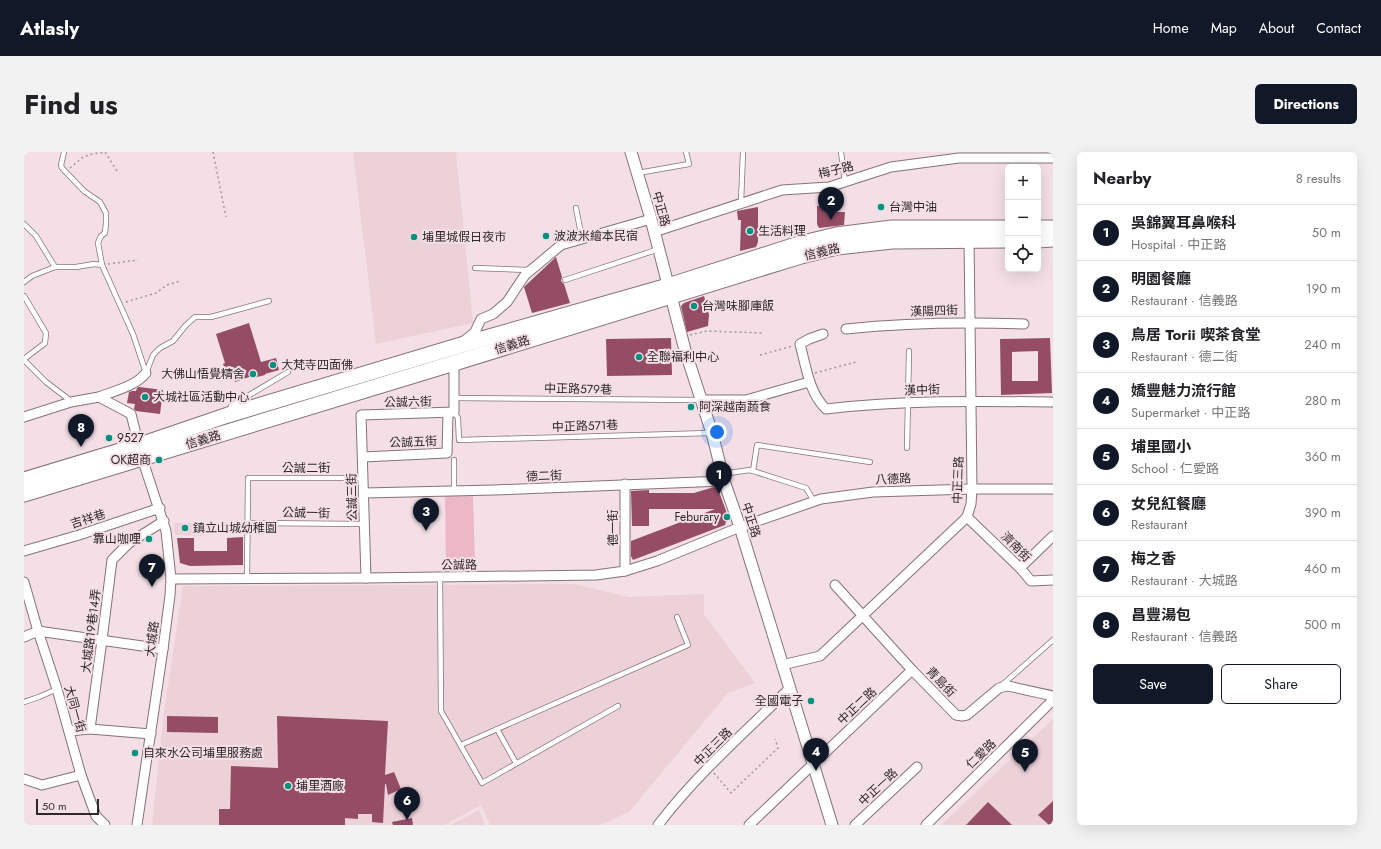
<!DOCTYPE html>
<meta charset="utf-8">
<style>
body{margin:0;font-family:Jost,"Noto Sans TC",sans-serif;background:#f2f2f2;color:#202124}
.controls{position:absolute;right:12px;top:12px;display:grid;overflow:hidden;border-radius:6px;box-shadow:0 4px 16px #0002}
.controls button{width:36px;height:36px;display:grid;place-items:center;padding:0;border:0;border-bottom:1px solid #e0e0e0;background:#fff;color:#202124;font:20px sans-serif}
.scale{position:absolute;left:12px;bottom:10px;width:63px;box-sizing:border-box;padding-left:4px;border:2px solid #2f282a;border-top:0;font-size:11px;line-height:14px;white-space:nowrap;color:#2f282a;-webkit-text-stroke:3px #f3dfe5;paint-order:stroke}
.you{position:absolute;left:693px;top:280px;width:14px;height:14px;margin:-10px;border:3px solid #fff;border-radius:50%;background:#1a73e8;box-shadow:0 0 0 6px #1a73e833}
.badge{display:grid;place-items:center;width:26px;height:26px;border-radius:50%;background:#111827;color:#fff;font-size:13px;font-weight:700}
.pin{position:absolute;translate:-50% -33px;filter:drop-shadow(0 1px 2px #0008)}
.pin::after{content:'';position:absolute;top:21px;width:14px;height:12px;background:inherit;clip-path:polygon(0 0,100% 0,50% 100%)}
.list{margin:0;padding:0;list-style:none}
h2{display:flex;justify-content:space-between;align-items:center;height:52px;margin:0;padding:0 16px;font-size:17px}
h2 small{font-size:13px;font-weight:400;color:#757577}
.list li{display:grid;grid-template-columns:26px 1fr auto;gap:12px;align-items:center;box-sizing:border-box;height:56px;padding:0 16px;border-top:1px solid #e0e0e0}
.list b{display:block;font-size:15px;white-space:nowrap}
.list p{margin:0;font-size:13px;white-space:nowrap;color:#757577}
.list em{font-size:13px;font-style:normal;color:#757577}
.actions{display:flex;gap:8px;padding:12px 16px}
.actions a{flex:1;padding:9px 0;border:1px solid #111827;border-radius:6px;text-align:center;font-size:14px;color:#111827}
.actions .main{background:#111827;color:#fff}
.icon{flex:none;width:22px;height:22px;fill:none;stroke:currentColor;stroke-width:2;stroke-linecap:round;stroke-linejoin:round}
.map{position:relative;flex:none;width:1029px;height:673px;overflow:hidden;border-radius:6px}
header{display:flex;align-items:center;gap:24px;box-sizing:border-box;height:56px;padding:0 20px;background:#111827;color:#fff}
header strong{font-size:19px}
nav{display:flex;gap:22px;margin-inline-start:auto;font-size:14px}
.intro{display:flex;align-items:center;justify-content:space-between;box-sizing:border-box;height:96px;padding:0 24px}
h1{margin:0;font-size:28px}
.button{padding:10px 18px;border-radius:6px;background:#111827;color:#fff;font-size:14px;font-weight:700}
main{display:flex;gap:24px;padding:0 24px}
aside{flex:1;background:#fff;border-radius:6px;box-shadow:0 4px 16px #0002}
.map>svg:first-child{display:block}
.built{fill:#edd1d9}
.green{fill:#ecb8c7}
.building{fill:#954d66;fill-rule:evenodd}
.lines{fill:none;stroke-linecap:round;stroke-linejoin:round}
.service-casing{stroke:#847378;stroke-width:6}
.minor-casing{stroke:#847378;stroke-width:11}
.tertiary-casing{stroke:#847378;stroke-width:13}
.primary-casing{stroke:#847378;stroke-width:17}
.path{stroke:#a4959a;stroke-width:1.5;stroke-dasharray:2 3;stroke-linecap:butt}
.service{stroke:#fff;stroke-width:4.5}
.minor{stroke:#fff;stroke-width:9}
.tertiary{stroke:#fff;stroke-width:11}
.primary{stroke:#fff;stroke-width:15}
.poi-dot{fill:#00927f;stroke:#f3dfe5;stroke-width:1.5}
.labels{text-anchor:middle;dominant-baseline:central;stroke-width:4;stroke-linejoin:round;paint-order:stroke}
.street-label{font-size:12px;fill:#2f282a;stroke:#f3dfe5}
.poi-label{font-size:12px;fill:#2f282a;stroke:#f3dfe5;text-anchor:start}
</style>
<header>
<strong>Atlasly</strong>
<nav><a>Home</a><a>Map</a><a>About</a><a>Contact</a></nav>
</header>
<div class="intro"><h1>Find us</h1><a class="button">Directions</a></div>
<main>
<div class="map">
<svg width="1029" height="673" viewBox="0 0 1029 673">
<rect width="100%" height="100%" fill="#f3dfe5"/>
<!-- built -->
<g class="built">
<path d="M329 0H432L449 171 352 192Z"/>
<path d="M150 371H168L180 384 151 383Z"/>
<path d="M550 432 605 445 680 442V462L731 531 704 541 605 660 576 673H466L457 653 421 673H391V672V673H128L140 560 159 434Z"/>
<path d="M1029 567V673H917Z"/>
<path d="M455 658 461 673H426Z"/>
</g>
<!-- green -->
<path class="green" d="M421 344H449L451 413 422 414Z"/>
<!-- building -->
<g class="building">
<path d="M799 53 801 57 811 60H821L820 73 795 76 793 72V54Z"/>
<path d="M734 55V90L732 95 716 99 717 68H714L713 59Z"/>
<path d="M532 105 538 125 537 129 540 132 546 151 508 161 500 135Z"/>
<path d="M680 144 685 163 684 174 663 180 657 154 660 151Z"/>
<path d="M225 171 237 210 252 206 255 218 241 222V223L229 226 228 224 211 230 209 225 202 227 199 219 201 218 199 212 201 211 192 182Z"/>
<path d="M647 186 648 223 583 224 582 187Z"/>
<path d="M1026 186 1028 241 977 243 976 187ZM1014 199V229H988V200Z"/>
<path d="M115 235 139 238 136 262 112 259 110 257 111 252 103 251 105 240 108 239H112L113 236Z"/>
<path d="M690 335 694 337 704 364 701 373 609 408 607 404V389L691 357H625V374H608L607 339 625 338V341H670Z"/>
<path d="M219 385V413L166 414 156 411 153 386H170V399H203V386Z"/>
<path d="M143 564 194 565V581L143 580Z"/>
<path d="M253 564 364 569 361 623 370 620 377 637 364 643 362 632H361L359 671 348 670V662H334V667L321 666V673H195V657H206L207 614 254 616Z"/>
<path d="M1029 649V673H1025L1014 663Z"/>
<path d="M964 650 988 673H942Z"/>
<path d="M388 666 389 673H369L368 670Z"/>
</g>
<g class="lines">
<!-- service casing -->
<g class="service-casing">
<g id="service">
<path d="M40 0 37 13 38 16 60 39 76 50 82 61V71L81 81 77 84 74 91 78 113 109 182 122 221"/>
<path d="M817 0 821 30"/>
<path d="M614 21 665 12 662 0"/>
<path d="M717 51 719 0"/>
<path d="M552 56 558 87"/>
<path d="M0 72 12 84 31 115"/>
<path d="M451 116 505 118"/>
<path d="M541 128 635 97"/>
<path d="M0 130 8 124 31 115H52L70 112 78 113"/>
<path d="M0 144 22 181 21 191 0 207"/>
<path d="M0 208 22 230 47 249"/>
<path d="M122 221 129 203 136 196 149 189 162 173 171 165H187L245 149"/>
<path d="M430 246 676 248"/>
<path d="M206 258 207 254 264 220"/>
<path d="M430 260 434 266 435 288 686 281"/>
<path d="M883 296 885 199"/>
<path d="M430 308V339"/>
<path d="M729 319 733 293 846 310"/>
<path d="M698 322 726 318 782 336 790 349"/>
<path d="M224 371 340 372"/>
<path d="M416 425 417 559 458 631 594 554"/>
<path d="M223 426 224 326H339"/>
<path d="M978 533 1029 488"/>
<path d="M0 550 15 545 33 537"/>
<path d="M473 577 492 611"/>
<path d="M437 593 664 493 653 465"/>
<path d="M124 602 137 603"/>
</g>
</g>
<!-- minor casing -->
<g class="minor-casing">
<g id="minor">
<path d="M630 80 758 38 805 35 867 15 935 6H1029"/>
<path d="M822 177C881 171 940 170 1000 172"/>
<path d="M799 182 785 187 776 192C782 214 785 241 802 257 877 248 952 249 1027 250"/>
<path d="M440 189 451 180 457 167 469 162 483 150 501 123 537 93 627 67"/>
<path d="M75 245C90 239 112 234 122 221"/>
<path d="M678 248H722L785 230"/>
<path d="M0 265 47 250 75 245 107 262 118 306 142 379 147 427 146 443 139 497 113 673"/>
<path d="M339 305 423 301 424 261"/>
<path d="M601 332V419"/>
<path d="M340 341 470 338 700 329"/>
<path d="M943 365 996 416 1007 429 1029 428"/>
<path d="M0 399 55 383 136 356"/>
<path d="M996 416 1029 384"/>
<path d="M342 426 337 263 430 260V211"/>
<path d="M147 427 342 426 572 423 601 419 633 409 716 375 797 347 849 340 948 337H1029"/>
<path d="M0 430 14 479 33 537 57 623 72 664 81 673"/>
<path d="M811 433 888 518 932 563 938 564 943 563 975 536 984 534 1029 544"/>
<path d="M0 485 14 479 139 497"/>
<path d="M758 513 796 504 943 365 947 352 948 337 945 85"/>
<path d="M45 579 66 577"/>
<path d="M127 582 66 577 78 488 88 408 105 391 140 369"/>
<path d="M0 627 18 633 57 623"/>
<path d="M634 673C672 623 720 581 765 537"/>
<path d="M725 673 888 518"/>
<path d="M831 673 893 615"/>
<path d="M902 673 1029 548"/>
</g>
</g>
<!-- tertiary casing -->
<g class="tertiary-casing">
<path id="tertiary" d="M607 0 627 67 661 198 688 281 700 329 716 375 808 673"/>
</g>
<!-- primary casing -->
<g class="primary-casing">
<g id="primary">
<path d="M1014 76H1029"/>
<path d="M1014 88 1029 87"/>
<path d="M0 328 116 293 204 263 444 191 644 134 775 92 812 83 868 76H984"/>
<path d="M0 342 430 211 777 104 813 95 868 89 984 88"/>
</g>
</g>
<!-- path -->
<g class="path">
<path d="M189 0 202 65"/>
<path d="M46 16 59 5 68 2 81 0 93 19"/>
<path d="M84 112 114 108"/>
<path d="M102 150 132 141 143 133 156 129"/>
<path d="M666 183 683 179 738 181"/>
<path d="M736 203 769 194"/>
<path d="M791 221 832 210"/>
<path d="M690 621 707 641 754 596 751 587"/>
</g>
<!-- service -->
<use href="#service" class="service"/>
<!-- minor -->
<use href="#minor" class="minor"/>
<!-- tertiary -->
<use href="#tertiary" class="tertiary"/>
<!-- primary -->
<use href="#primary" class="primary"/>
</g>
<!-- markers -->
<g class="poi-dot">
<circle cx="857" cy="55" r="4"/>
<circle cx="726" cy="79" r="4"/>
<circle cx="522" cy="84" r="4"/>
<circle cx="390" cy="85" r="4"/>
<circle cx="670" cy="154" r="4"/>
<circle cx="615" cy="205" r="4"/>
<circle cx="249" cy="213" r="4"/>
<circle cx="229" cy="222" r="4"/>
<circle cx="121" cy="245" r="4"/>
<circle cx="667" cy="255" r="4"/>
<circle cx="85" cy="286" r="4"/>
<circle cx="135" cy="308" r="4"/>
<circle cx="703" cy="365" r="4"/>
<circle cx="161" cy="376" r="4"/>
<circle cx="125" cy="387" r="4"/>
<circle cx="787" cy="549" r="4"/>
<circle cx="111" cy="601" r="4"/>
<circle cx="264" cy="634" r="4"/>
</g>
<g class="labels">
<!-- street labels -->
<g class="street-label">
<text transform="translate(812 18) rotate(-14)">梅子路</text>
<text transform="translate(637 57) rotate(75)">中正路</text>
<text transform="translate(798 100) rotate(-13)">信義路</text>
<text transform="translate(910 159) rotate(-2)">漢陽四街</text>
<text transform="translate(488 193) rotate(-17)">信義路</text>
<text transform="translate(554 237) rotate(1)">中正路579巷</text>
<text transform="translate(898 238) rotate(-2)">漢中街</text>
<text transform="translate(384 250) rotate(-1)">公誠六街</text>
<text transform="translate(561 274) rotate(-2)">中正路571巷</text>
<text transform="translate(179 288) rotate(-17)">信義路</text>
<text transform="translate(389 290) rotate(-2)">公誠五街</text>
<text x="282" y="316">公誠二街</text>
<text transform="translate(520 324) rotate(-2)">德二街</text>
<text transform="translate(869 327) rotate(-2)">八德路</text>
<text transform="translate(934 328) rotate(-88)">中正三路</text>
<text transform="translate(328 345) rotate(-91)">公誠三街</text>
<text transform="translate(282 361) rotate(1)">公誠一街</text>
<text transform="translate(64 367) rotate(-18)">吉祥巷</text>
<text transform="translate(727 368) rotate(72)">中正路</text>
<text transform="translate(589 376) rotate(-90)">德一街</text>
<text transform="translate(992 395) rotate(45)">濟南街</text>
<text transform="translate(435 413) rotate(-1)">公誠路</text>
<text transform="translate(67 479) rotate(-83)">大城路19巷14弄</text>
<text transform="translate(128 487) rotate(-82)">大城路</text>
<text transform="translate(917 530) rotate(46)">青島街</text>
<text transform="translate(833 554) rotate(-43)">中正二路</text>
<text transform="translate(51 557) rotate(74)">大同一街</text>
<text transform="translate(689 595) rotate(-45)">中正三路</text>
<text transform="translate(957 602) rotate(-44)">仁愛路</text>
<text transform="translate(854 635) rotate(-43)">中正一路</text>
</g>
<!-- poi labels -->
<g class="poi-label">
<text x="865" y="55">台灣中油</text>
<text x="734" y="79">生活料理</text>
<text x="530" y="84">波波米繪本民宿</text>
<text x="398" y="85">埔里城假日夜市</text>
<text x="678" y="154">台灣味腳庫飯</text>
<text x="623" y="205">全聯福利中心</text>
<text x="257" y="213">大梵寺四面佛</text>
<text x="221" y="222" text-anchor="end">大佛山悟覺精舍</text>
<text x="129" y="245">大城社區活動中心</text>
<text x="675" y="255">阿深越南蔬食</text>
<text x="93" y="286">9527</text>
<text x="127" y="308" text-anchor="end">OK超商</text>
<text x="695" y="365" text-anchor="end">Feburary</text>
<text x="169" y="376">鎮立山城幼稚園</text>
<text x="117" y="387" text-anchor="end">靠山咖哩</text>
<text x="779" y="549" text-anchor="end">全國電子</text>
<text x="119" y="601">自來水公司埔里服務處</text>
<text x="272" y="634">埔里酒廠</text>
</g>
</g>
</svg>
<div class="controls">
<button>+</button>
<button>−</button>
<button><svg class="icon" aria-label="locate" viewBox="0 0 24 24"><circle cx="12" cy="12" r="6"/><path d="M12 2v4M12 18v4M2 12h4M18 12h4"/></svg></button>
</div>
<div class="scale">50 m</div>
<div class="you"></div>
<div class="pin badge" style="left:695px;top:342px">1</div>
<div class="pin badge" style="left:807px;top:68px">2</div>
<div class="pin badge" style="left:402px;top:379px">3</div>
<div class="pin badge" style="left:792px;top:619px">4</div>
<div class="pin badge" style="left:1001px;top:620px">5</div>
<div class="pin badge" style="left:383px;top:668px">6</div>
<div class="pin badge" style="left:128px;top:435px">7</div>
<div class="pin badge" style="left:57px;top:295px">8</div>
</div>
<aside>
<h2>Nearby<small>8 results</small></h2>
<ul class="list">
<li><span class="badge">1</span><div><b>吳錦翼耳鼻喉科</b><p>Hospital · 中正路</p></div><em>50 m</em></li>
<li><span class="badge">2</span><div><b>明園餐廳</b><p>Restaurant · 信義路</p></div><em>190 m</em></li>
<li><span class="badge">3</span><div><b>鳥居 Torii 喫茶食堂</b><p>Restaurant · 德二街</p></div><em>240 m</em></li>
<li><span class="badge">4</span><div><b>嬌豐魅力流行館</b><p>Supermarket · 中正路</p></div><em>280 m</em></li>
<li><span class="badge">5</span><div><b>埔里國小</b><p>School · 仁愛路</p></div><em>360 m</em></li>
<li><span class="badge">6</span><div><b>女兒紅餐廳</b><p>Restaurant</p></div><em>390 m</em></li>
<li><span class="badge">7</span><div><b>梅之香</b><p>Restaurant · 大城路</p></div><em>460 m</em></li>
<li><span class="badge">8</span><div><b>昌豐湯包</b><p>Restaurant · 信義路</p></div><em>500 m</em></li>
</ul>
<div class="actions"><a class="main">Save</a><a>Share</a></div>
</aside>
</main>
